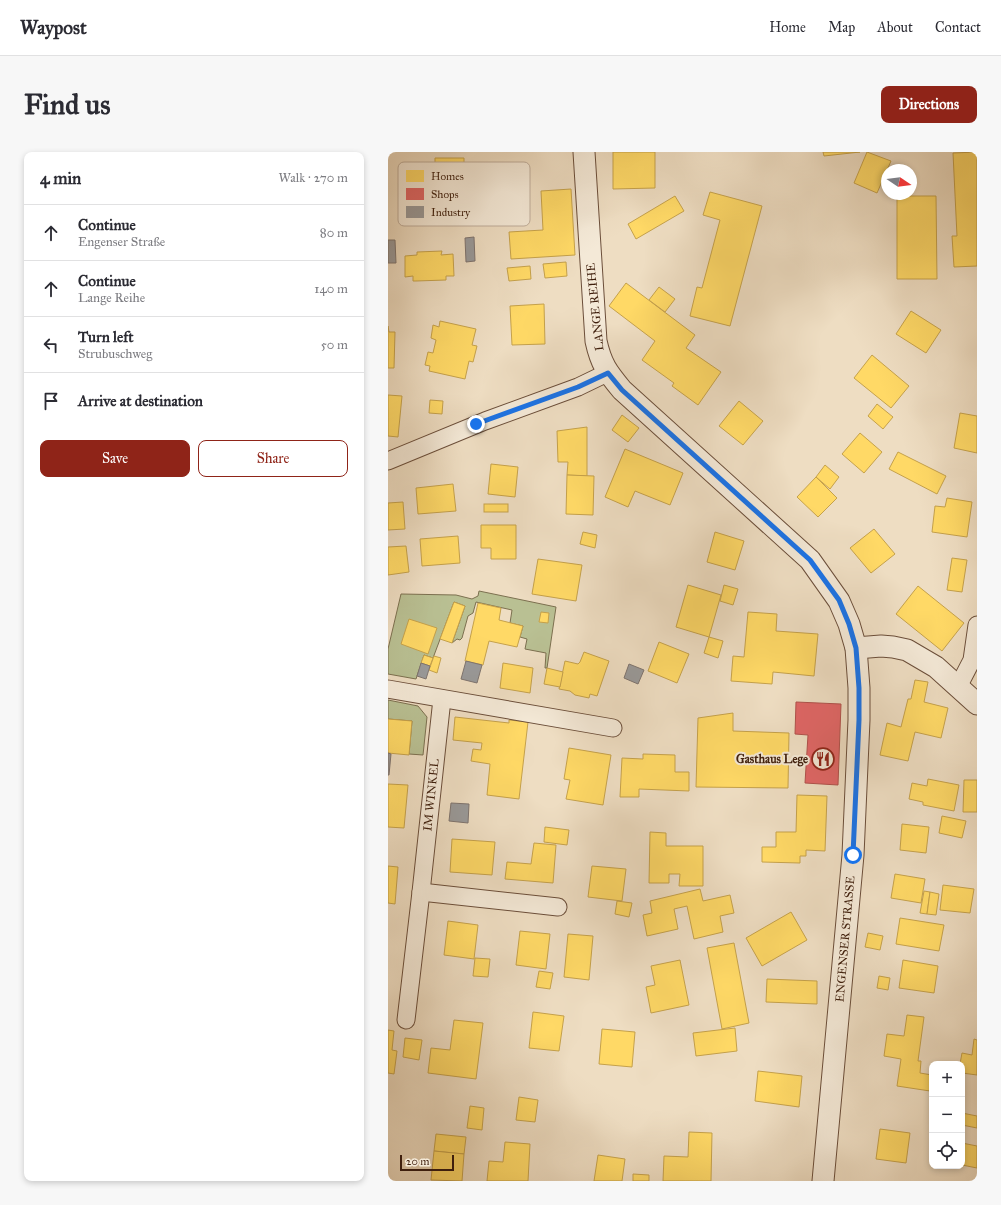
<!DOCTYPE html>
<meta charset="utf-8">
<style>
body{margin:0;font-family:"IM FELL Great Primer",serif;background:#f7f7f7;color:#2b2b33}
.controls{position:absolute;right:12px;bottom:12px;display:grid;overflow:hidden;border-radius:8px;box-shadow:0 2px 6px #0003}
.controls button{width:36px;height:36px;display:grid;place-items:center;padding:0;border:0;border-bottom:1px solid #e1e1e2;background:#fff;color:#2b2b33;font:20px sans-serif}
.compass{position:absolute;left:493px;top:12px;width:36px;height:36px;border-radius:50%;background:#fff;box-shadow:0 2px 6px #0003;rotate:103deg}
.scale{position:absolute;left:12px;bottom:10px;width:54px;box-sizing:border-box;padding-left:4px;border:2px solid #3f1f0d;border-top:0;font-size:11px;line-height:14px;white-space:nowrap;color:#3f1f0d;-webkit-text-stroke:3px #f4e9d7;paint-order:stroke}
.stop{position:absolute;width:12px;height:12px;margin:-9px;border:3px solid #1a73e8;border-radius:50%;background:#fff}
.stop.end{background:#1a73e8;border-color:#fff;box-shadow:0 1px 4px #0008}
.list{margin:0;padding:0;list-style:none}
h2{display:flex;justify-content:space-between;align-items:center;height:52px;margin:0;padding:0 16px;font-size:17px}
h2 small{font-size:13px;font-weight:400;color:#7c7c81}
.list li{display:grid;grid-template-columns:26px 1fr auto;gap:12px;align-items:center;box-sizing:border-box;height:56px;padding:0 16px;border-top:1px solid #e1e1e2}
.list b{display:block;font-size:15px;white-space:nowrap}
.list p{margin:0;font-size:13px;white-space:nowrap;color:#7c7c81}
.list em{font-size:13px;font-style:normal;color:#7c7c81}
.actions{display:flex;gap:8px;padding:12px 16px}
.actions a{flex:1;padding:9px 0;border:1px solid #8f2418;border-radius:8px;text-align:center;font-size:14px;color:#8f2418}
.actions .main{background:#8f2418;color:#fff}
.icon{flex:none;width:22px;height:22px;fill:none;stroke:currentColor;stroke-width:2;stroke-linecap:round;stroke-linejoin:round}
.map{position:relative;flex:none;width:589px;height:1029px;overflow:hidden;border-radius:8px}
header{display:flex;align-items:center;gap:24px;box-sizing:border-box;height:56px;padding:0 20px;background:#fff;border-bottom:1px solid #e1e1e2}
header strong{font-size:19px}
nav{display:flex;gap:22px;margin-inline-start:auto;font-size:14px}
.intro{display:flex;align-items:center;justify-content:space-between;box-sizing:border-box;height:96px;padding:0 24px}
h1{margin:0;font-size:28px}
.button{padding:10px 18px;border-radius:8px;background:#8f2418;color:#fff;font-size:14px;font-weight:700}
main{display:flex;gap:24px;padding:0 24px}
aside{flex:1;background:#fff;border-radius:8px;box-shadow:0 2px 6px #0003}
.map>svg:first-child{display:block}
.green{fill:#b9c093;stroke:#7c7050}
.homes{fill:#ffd966;stroke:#c5a14b}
.shops{fill:#e06666;stroke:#b0514b}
.industry{fill:#999;stroke:#7e746f}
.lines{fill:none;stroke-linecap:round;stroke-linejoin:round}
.minor-casing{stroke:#6b4e3a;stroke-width:19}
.tertiary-casing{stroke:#6b4e3a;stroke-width:23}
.minor{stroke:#f4e9d7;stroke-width:17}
.tertiary{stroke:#f4e9d7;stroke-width:21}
.route{stroke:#1a73e8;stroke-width:5}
.labels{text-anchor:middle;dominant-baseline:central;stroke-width:4;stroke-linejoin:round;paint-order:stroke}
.street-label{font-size:12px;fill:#3f1f0d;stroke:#f4e9d7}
.poi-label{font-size:12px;font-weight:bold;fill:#3f1f0d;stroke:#f4e9d7;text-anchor:end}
.key{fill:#f4e9d7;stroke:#beac9a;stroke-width:1}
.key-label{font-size:11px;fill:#3f1f0d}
</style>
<header>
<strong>Waypost</strong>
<nav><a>Home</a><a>Map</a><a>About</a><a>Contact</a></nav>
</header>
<div class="intro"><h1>Find us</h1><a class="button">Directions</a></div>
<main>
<aside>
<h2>4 min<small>Walk · 270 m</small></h2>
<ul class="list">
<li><svg class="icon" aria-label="ahead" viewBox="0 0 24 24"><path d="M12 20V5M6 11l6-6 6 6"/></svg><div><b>Continue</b><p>Engenser Straße</p></div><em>80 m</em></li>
<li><svg class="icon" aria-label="ahead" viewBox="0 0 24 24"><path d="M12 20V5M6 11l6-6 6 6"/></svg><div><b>Continue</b><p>Lange Reihe</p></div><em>140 m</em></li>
<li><svg class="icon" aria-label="left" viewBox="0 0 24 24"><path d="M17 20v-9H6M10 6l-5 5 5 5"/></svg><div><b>Turn left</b><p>Strubuschweg</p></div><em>50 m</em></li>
<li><svg class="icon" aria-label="arrive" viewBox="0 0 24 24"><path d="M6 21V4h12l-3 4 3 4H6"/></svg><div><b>Arrive at destination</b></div></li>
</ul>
<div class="actions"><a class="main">Save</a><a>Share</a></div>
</aside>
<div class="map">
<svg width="589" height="1029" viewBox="0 0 589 1029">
<rect width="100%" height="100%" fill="#eeddc2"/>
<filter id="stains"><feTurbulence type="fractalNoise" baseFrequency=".005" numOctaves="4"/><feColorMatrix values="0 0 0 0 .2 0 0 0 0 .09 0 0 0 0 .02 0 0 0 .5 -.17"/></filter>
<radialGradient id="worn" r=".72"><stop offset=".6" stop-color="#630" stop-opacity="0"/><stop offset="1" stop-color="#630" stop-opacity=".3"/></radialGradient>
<!-- green -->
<g class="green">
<path d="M91 439 168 455 159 516H157L158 501 137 497 139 487 132 485 135 474 122 471 124 458 88 450 85 461 80 464 74 486 72 488 69 487 64 491 77 454 66 450 45 506 36 503 28 527 0 522V497L13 442 68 443 84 447 90 444Z"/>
<path d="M0 548 30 554 39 565 35 603 21 602 24 569 0 567Z"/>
</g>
<!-- homes -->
<g class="homes">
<path d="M225 0H267V36L225 37Z"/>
<path d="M435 0H472L436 4Z"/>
<path d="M479 0 503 9 489 41 466 31Z"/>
<path d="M589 0V114L566 115 564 84H569L565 1Z"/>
<path d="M47 6H76V35H88V59H47Z"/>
<path d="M183 37 187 103 123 107 121 80 155 78 153 39Z"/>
<path d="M322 40 374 54 342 174 302 164 309 135 314 136 332 68 315 63Z"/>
<path d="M287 44 296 59 248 87 240 72Z"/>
<path d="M509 44H548L549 127H509Z"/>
<path d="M54 99 53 103 65 102 66 124H58V128L28 129H25V124L17 125V104L29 103V100Z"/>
<path d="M178 110 179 124 157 126 155 112Z"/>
<path d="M142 114 143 127 121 129 119 116Z"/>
<path d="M238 131 307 183 298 196 333 220 310 253 284 234 286 231 254 208 267 189 221 154Z"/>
<path d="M271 135 287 147 277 160 261 148Z"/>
<path d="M156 152 157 192 124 193 122 154Z"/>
<path d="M523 159 553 178 538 201 508 182Z"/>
<path d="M52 169 88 177 84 193 89 194 85 210 81 209 77 227 41 219 42 214 37 213 40 200 45 201 48 188 43 186 45 173 51 175Z"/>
<path d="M0 174 1 180H7L6 216H0Z"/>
<path d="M484 203 521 234 503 256 466 226Z"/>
<path d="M0 243 14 244 10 285 0 284Z"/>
<path d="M42 248 55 249 54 262 41 261Z"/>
<path d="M351 249 375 269 355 293 331 274Z"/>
<path d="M489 252 505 265 495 277 480 264Z"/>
<path d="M572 261 589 264V301L566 296Z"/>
<path d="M234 263 251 276 240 290 224 278Z"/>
<path d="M199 275V324L179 323 180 310H170L169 279Z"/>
<path d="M472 281 494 300 476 321 454 302Z"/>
<path d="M237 297 295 321 282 353 247 339 240 355 217 345Z"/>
<path d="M510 300 558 324 549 342 501 317Z"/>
<path d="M103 312 130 315 127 345 100 342Z"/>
<path d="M437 313 451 325 442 337 428 325Z"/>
<path d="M179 323 206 324 205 363 178 362Z"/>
<path d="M428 325 449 346 430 365 409 345Z"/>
<path d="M65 332 68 359 30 362 28 336Z"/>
<path d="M559 346 584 350 579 385 544 380 547 354 557 355Z"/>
<path d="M15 350 17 377 0 378V351Z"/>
<rect x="96" y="352" width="24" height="8"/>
<path d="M93 373H128V407H103V396H93Z"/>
<path d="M486 377 507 402 483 421 462 396Z"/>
<path d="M195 380 209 383 207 396 192 392Z"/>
<path d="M327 380 356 389 347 418 319 410Z"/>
<path d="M70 384 72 411 34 414 32 387Z"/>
<path d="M18 394 21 420 0 423V395Z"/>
<path d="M564 406 579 408 574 440 559 438Z"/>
<path d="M150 407 194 413 188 449 144 442Z"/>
<path d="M300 433 333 443 321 485 288 475Z"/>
<path d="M336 433 350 437 345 453 332 449Z"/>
<path d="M530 434 576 471 554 499 508 462Z"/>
<path d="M66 450 77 454 64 491 52 487Z"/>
<path d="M90 451 113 456 111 468 135 474 129 495 101 489 95 513 77 509Z"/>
<path d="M153 460 161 461 160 471 151 470Z"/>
<path d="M360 460 389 462 388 479 430 482 426 524 385 520 384 532 343 529 345 504 356 505Z"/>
<path d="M21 467 49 476 40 502 13 492Z"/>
<path d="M321 485 335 489 330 506 316 501Z"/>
<path d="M271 490 301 502 289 531 260 519Z"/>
<path d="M196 500 221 509 209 544 202 542 201 546 187 543 182 539 171 537 177 509 190 512 192 510Z"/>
<path d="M36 503 45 506 42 514 33 511Z"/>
<path d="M46 504 53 506 49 521 41 518Z"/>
<path d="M115 511 145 516 142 541 112 536Z"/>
<path d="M159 516 175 520 172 535 156 532Z"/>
<path d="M527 528 540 530 536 550 560 556 553 586 527 580 520 609 492 603 499 571 513 575 520 547H523Z"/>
<path d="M345 561V579L401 581 400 636 308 635 310 566Z"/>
<path d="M67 565 121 571V568L140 570 131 647 99 643 102 612 83 609 85 597 93 598 94 591 65 588Z"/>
<path d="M0 567 24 569 21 603 0 601Z"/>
<path d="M181 596 223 603 215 653 178 647 182 628 176 627Z"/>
<path d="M255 602 287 603V620H301V639L251 637V645H232L234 606 255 607Z"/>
<path d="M540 627 571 633 566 659 535 653V650L521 647 524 631 539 634Z"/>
<path d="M576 628H589V660H575Z"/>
<path d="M0 632 20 633 16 676 0 675Z"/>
<path d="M409 643 439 644 437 699 418 698V704H412V711L374 710V695H388V680H408Z"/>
<path d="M554 664 578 669 574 686 551 681Z"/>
<path d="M514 672 541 675 538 701 512 698Z"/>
<path d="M157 675 181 678 179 693 156 690Z"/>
<path d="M262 680 278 681V694H315V734H291L292 722H281V731H261Z"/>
<path d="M64 687 107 690 104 723 62 720Z"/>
<path d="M146 691 168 693 165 731 117 727 119 710 143 712Z"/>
<path d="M0 714 10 715 7 752 0 751Z"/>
<path d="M204 714 238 717 234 749 200 745Z"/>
<path d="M507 722 537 727 533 751 503 746Z"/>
<path d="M555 733 586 737 582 761 552 758Z"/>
<path d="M312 737 315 749 342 743 346 761 332 764 335 780 306 787 299 754 286 757 290 777 259 784 255 763 264 761 262 749Z"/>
<path d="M536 739 542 740 539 762 532 761Z"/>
<path d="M542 740 551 742 548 763 539 762Z"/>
<path d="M229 749 244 751 241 765 227 762Z"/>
<path d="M403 760 419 788 374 814 358 786Z"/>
<path d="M512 766 556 773 551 799 508 792Z"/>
<path d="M60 769 90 773 86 807 56 803Z"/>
<path d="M132 779 162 782 158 817 128 813Z"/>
<path d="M480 781 495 784 492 798 477 795Z"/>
<path d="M180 782 205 784 201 828 176 825Z"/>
<path d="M346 791 361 871 334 877 319 796Z"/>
<path d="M87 806 102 807 100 825 85 824Z"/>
<path d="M292 808 301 853 263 861 258 835 267 833 263 814Z"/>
<path d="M515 808 550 814 546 841 511 836Z"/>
<path d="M151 819 165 821 162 837 148 835Z"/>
<path d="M491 824 502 826 500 838 489 836Z"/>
<path d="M379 827 429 829V852L378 850Z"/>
<path d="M145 860 176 864 171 899 141 896Z"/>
<path d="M519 863 536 865 530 909H533L532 921 544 923 542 939 509 934 513 907 496 904 499 882 516 884Z"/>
<path d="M66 868 95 871 88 927 40 921 43 896 62 898Z"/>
<path d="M347 876 349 899 308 904 305 881Z"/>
<path d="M214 877 247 880 244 915 211 912Z"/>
<path d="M0 878 6 879 4 898 9 899 6 922 0 921Z"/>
<path d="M17 886 34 888 31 908 15 905Z"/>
<path d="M586 887 589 888V923L574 921V912H572L574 901 584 903Z"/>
<path d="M370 919 414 924 411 955 367 949Z"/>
<path d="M131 945 150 948 147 970 128 968Z"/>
<path d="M82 954 96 956 94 978 79 976Z"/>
<path d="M574 961 589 964V976L574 973Z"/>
<path d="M492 977 522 981 518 1011 488 1007Z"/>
<path d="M301 980 324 981 323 1029H275L276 1004 300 1005Z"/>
<path d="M48 982 78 985 76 1002 46 999Z"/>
<path d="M117 990 142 992 140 1029H99L101 1009 115 1010Z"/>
<path d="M574 991 589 994V1016L574 1013Z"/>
<path d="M46 999 76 1002 74 1029 43 1028Z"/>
<path d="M210 1003 237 1007 234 1029H206Z"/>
<path d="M245 1022 261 1023V1029H245Z"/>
</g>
<!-- shops -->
<path class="shops" d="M408 550 453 552 450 633 417 631 420 583 407 582Z"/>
<!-- industry -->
<g class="industry">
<path d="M86 85 87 109 78 110 77 86Z"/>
<path d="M0 88H7L8 111H0Z"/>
<path d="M78 509 94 513 89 531 73 527Z"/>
<path d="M33 511 42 514 38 527 29 524Z"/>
<path d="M241 512 256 518 250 532 236 526Z"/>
<path d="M0 601 3 602 1 623H0Z"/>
<path d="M63 651 81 652 80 671 61 669Z"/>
</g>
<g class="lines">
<!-- minor casing -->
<g class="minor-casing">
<g id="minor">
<path d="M0 309 97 269 190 235 219 221"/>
<path d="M570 535 584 508 589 473"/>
<path d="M0 537 225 576"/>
<path d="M33 740 170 755"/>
<path d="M18 868 33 740 54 547"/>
</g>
</g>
<!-- tertiary casing -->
<g class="tertiary-casing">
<g id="tertiary">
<path d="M196 0 208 189C213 212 219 220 234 238L422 408 451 449 461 472 468 496 471 536V568L465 703 435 1029"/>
<path d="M468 496 493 494 505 495 519 498 548 515 589 552"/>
</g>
</g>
<!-- minor -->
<use href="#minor" class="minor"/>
<!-- tertiary -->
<use href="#tertiary" class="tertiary"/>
</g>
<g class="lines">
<!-- route -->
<path class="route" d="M88 272 190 235 220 221 234 238 422 408 451 448 461 472 468 496 471 536V568L465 703"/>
</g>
<!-- icons -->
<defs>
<g id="restaurant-ring" transform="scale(1.15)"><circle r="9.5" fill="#f4e9d7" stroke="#8f2418" stroke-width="1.5"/><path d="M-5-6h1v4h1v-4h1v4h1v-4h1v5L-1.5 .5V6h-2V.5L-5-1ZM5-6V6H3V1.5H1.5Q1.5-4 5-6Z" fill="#8f2418"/></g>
</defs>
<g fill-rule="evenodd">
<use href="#restaurant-ring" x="435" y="607"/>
</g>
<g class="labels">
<!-- street labels -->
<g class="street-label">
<text transform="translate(207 155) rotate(-96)">LANGE REIHE</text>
<text transform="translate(43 643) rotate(-84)">IM WINKEL</text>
<text transform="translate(457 787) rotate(-85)">ENGENSER STRASSE</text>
</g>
<!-- poi labels -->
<g class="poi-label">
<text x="420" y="607">Gasthaus Lege</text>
</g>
</g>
<!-- legend -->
<rect x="10" y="10" width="132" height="64" rx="6" class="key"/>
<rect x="18" y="18" width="18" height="12" fill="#ffd966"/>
<rect x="18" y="36" width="18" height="12" fill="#e06666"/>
<rect x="18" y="54" width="18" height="12" fill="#999"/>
<g class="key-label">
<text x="43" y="28">Homes</text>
<text x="43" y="46">Shops</text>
<text x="43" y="64">Industry</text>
</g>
<rect width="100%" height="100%" filter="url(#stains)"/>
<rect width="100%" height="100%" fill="url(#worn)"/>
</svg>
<div class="controls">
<button>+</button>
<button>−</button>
<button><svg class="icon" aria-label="locate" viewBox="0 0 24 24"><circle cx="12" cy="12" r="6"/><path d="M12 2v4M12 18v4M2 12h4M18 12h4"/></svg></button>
</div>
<svg class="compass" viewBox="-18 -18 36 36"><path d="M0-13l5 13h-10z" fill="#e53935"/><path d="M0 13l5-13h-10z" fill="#7c7c81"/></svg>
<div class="scale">20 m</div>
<div class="stop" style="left:465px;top:703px"></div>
<div class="stop end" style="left:88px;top:272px"></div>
</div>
</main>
